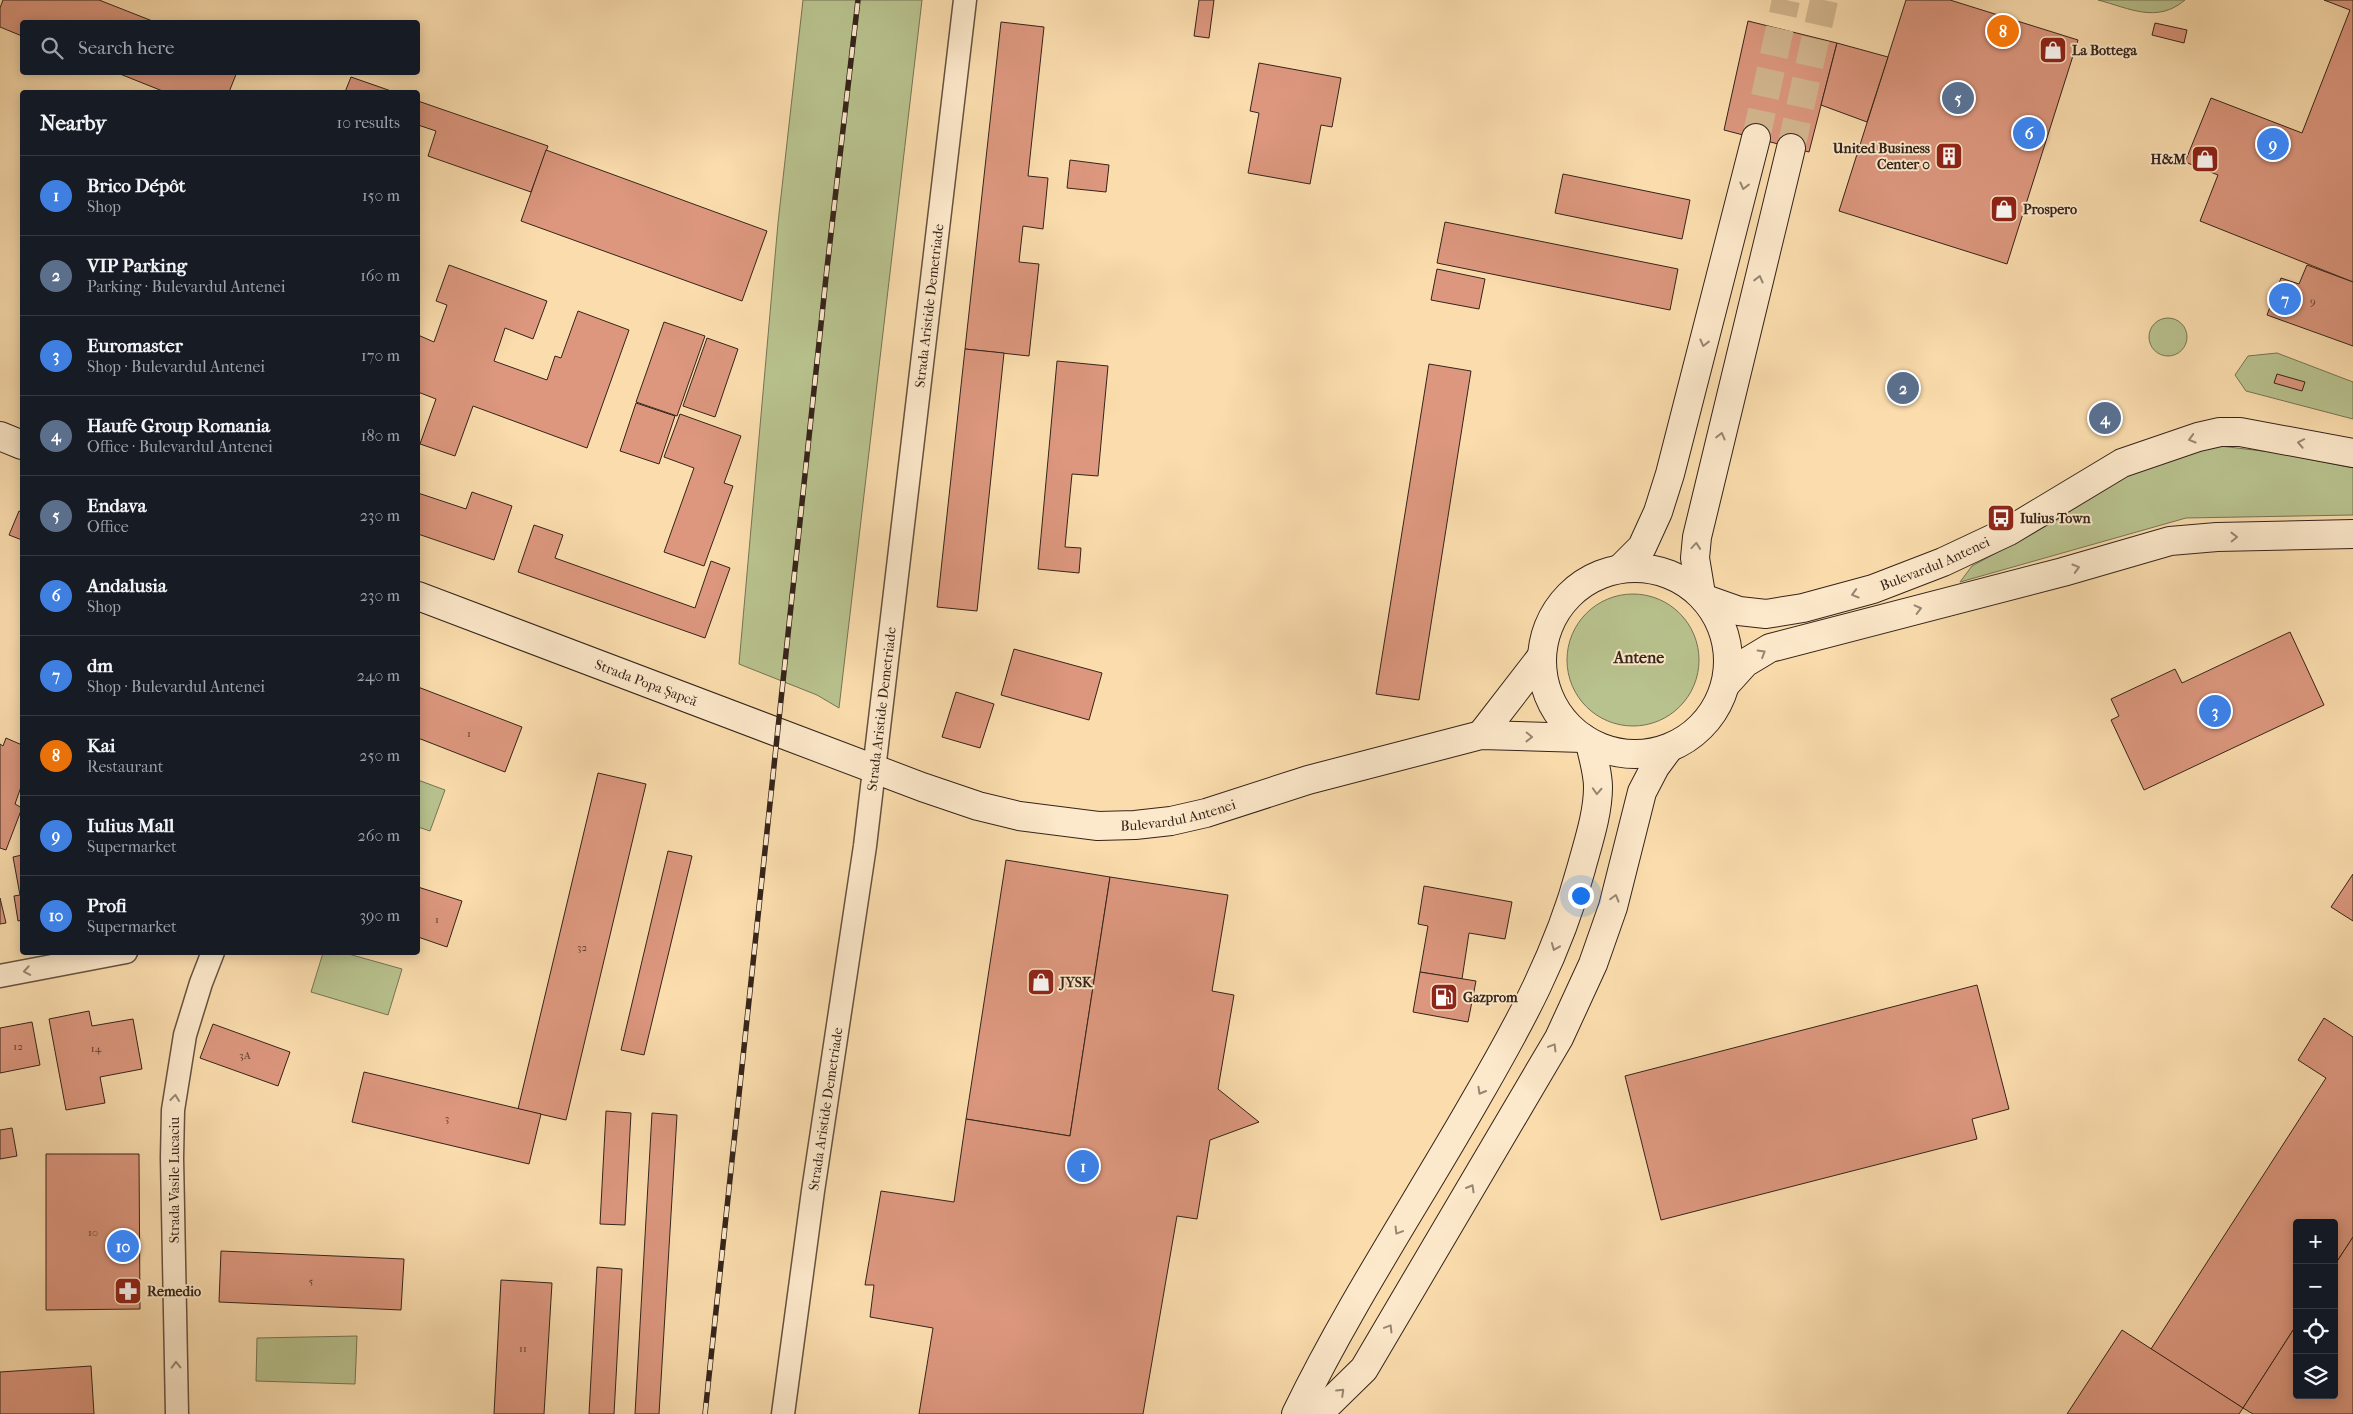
<!DOCTYPE html>
<meta charset="utf-8">
<style>
body{margin:0;font-family:"IM FELL French Canon",serif;background:#20242c;color:#f1f3f6}
.controls{position:absolute;right:15px;bottom:15px;display:grid;overflow:hidden;border-radius:5px;box-shadow:0 2px 12px #0003}
.controls button{width:45px;height:45px;display:grid;place-items:center;padding:0;border:0;border-bottom:1px solid #363941;background:#171b24;color:#f1f3f6;font:25px sans-serif}
.you{position:absolute;left:1580px;top:895px;width:18px;height:18px;margin:-12px;border:4px solid #fff;border-radius:50%;background:#1a73e8;box-shadow:0 0 0 8px #1a73e833}
.badge{display:grid;place-items:center;width:32px;height:32px;border-radius:50%;background:#c59692;color:#fff;font-size:16px;font-weight:700}
.pin{position:absolute;translate:-50% -50%;border:2px solid #fff;box-shadow:0 1px 5px #0006}
.list{margin:0;padding:0;list-style:none}
h2{display:flex;justify-content:space-between;align-items:center;height:65px;margin:0;padding:0 20px;font-size:21px}
h2 small{font-size:16px;font-weight:400;color:#9ea1a6}
.list li{display:grid;grid-template-columns:32px 1fr auto;gap:15px;align-items:center;box-sizing:border-box;height:80px;padding:0 20px;border-top:1px solid #363941}
.list b{display:block;font-size:19px;white-space:nowrap}
.list p{margin:0;font-size:16px;white-space:nowrap;color:#9ea1a6}
.list em{font-size:16px;font-style:normal;color:#9ea1a6}
.icon{flex:none;width:28px;height:28px;fill:none;stroke:currentColor;stroke-width:2;stroke-linecap:round;stroke-linejoin:round}
.map{position:relative;flex:none;width:2353px;height:1414px;overflow:hidden}
.search{position:absolute;background:#171b24;box-shadow:0 2px 12px #0003;left:20px;top:20px;width:400px;height:55px;display:flex;align-items:center;gap:12px;box-sizing:border-box;padding:0 18px;border-radius:5px;color:#9ea1a6;font-size:19px}
.panel{position:absolute;background:#171b24;box-shadow:0 2px 12px #0003;left:20px;top:90px;width:400px;height:865px;border-radius:5px}
.map>svg:first-child{display:block}
.green{fill:#b8c28e;stroke:#767354}
.building{fill:#dc977e;stroke:#35241a}
.lines{fill:none;stroke-linecap:round;stroke-linejoin:round}
.secondary-tunnel{stroke:#d3b790;stroke-width:28;stroke-dasharray:28 14;stroke-linecap:butt}
.street-casing{stroke:#66523f;stroke-width:25}
.secondary-casing{stroke:#35241a;stroke-width:30}
.street{stroke:#fce8ca;stroke-width:22}
.secondary{stroke:#fce8ca;stroke-width:28}
.rail-casing{stroke:#35241a;stroke-width:5.5}
.rail{stroke:#fce8ca;stroke-width:4;stroke-dasharray:11;stroke-linecap:butt}
.oneway{stroke:#988672}
.labels{text-anchor:middle;dominant-baseline:central;stroke-width:4;stroke-linejoin:round;paint-order:stroke}
.number-label{font-size:11px;fill:#5f4133}
.poi-label{font-size:14px;font-weight:bold;fill:#35241a;stroke:#fce8ca;text-anchor:start}
.street-label{font-size:14px;fill:#35241a;stroke:#fce8ca}
.quarter-label{font-size:16px;font-weight:bold;fill:#35241a;stroke:#fce8ca}
</style>
<div class="map">
<svg width="2353" height="1414" viewBox="0 0 2353 1414">
<rect width="100%" height="100%" fill="#fadcad"/>
<filter id="stains"><feTurbulence type="fractalNoise" baseFrequency=".004" numOctaves="4"/><feColorMatrix values="0 0 0 0 .2 0 0 0 0 .09 0 0 0 0 .02 0 0 0 .5 -.17"/></filter>
<radialGradient id="worn" r=".72"><stop offset=".6" stop-color="#630" stop-opacity="0"/><stop offset="1" stop-color="#630" stop-opacity=".3"/></radialGradient>
<!-- green -->
<g class="green">
<path d="M803 0H922L839 708 817 695 739 664 778 223Z"/>
<path d="M2098 0H2185C2157 24 2129 8 2098 0Z"/>
<circle cx="2168" cy="337" r="19"/>
<path d="M2277 353 2353 382V419L2246 391 2235 375 2248 356Z"/>
<path d="M2220 446 2279 453 2353 468V515L2186 518 1960 582 1972 566 2055 521 2123 475 2197 447Z"/>
<circle cx="1633" cy="660" r="66"/>
<path d="M418 780 445 790 430 831 418 827Z"/>
<path d="M323 953H345L402 969 388 1015 311 992Z"/>
<path d="M357 1336 355 1384 256 1381 257 1338Z"/>
</g>
<!-- building -->
<g class="building">
<path d="M3 0H99L155 22H22V36L0 27V8Z"/>
<path d="M1199 0H1214L1209 38 1194 36Z"/>
<path d="M1906 0H1950L2078 40 2007 264 1839 211Z"/>
<path d="M2324 0H2353V282L2200 221 2218 175 2185 162 2211 98 2302 133 2350 10Z"/>
<path d="M1748 21 1837 43 1809 152 1724 130Z"/>
<path d="M1001 22 1044 27 1028 176 1048 178 1043 229 1023 226 1019 262 1039 264 1029 356 965 349Z"/>
<path d="M2155 23 2187 30 2184 43 2152 35Z"/>
<path d="M1837 43 1888 57 1867 122 1821 105Z"/>
<path d="M1259 63 1341 78 1332 127 1321 125 1310 184 1248 173 1259 113 1250 111Z"/>
<path d="M115 72H237L229 92H165Z"/>
<path d="M351 77 394 92H345Z"/>
<path d="M418 101 548 146 531 192 428 156 436 131 418 125Z"/>
<path d="M546 150 767 231 742 301 521 221Z"/>
<path d="M1070 160 1109 165 1106 192 1067 188Z"/>
<path d="M1563 174 1690 200 1682 239 1555 213Z"/>
<path d="M1445 222 1678 269 1670 310 1437 263Z"/>
<path d="M449 265 547 301 533 339 505 328 494 361 547 380 555 356 561 358 578 311 629 330 587 448 473 406 455 456 420 444 436 399 418 392V335L434 342 447 305 436 301Z"/>
<path d="M2307 265 2353 282V346L2267 315 2281 278 2299 284Z"/>
<path d="M1437 269 1485 279 1479 309 1431 300Z"/>
<path d="M664 322 705 336 677 416 636 402Z"/>
<path d="M707 338 738 349 715 417 683 406Z"/>
<path d="M965 349 1004 353 977 611 937 607Z"/>
<path d="M1057 361 1108 366 1098 476 1072 474 1065 547 1081 548 1079 573 1038 569Z"/>
<path d="M1429 364 1471 371 1419 700 1376 694Z"/>
<path d="M2277 374 2305 382 2302 391 2274 383Z"/>
<path d="M636 403 675 416 659 464 620 451Z"/>
<path d="M680 414 741 436 724 483 733 486 704 566 664 552 694 468 664 457Z"/>
<path d="M472 492 512 506 494 560 418 534V537V493L466 509Z"/>
<path d="M19 511 22 512V540L9 535Z"/>
<path d="M534 525 563 535 555 558 695 608 711 561 730 568 705 638 518 572Z"/>
<path d="M2290 632 2324 705 2144 790 2111 720 2119 716 2111 699 2175 669 2182 683Z"/>
<path d="M1014 649 1102 673 1089 720 1001 695Z"/>
<path d="M418 687 522 727 505 772 418 738Z"/>
<path d="M956 692 994 704 980 748 942 737Z"/>
<path d="M6 738 22 745V784L15 804 22 808 6 850 0 848V744L3 746Z"/>
<path d="M598 773 646 784 566 1120 518 1109Z"/>
<path d="M668 851 692 856 644 1055 621 1050Z"/>
<path d="M22 855V920L18 921 14 896 20 895 13 857Z"/>
<path d="M1006 860 1110 877 1070 1136 966 1119Z"/>
<path d="M2353 874V921L2331 907Z"/>
<path d="M1110 877 1228 895 1212 991 1234 995 1218 1089 1259 1122 1210 1140 1197 1219 1177 1216 1143 1414H919L933 1328 870 1317 874 1285H865L881 1191 954 1202 966 1119 1070 1136Z"/>
<path d="M1424 886 1512 902 1505 939 1469 933 1462 979 1420 972 1428 926 1418 924Z"/>
<path d="M418 887 462 901 447 947 418 937Z"/>
<path d="M0 898 6 923 0 924Z"/>
<path d="M1420 972 1476 981 1468 1022 1413 1012Z"/>
<path d="M1977 985 2009 1109 1972 1119 1977 1139 1661 1220 1625 1076Z"/>
<path d="M89 1011 92 1026 133 1019 142 1069 100 1077 105 1103 66 1110 49 1019Z"/>
<path d="M2324 1018 2353 1037V1237L2334 1266V1223H2297V1324L2243 1408 2151 1349 2326 1078 2298 1060Z"/>
<path d="M32 1022 40 1065 0 1073V1028Z"/>
<path d="M213 1024 290 1052 278 1086 200 1058Z"/>
<path d="M364 1072 541 1114 529 1164 352 1122Z"/>
<path d="M606 1111 631 1113 625 1225 600 1224Z"/>
<path d="M652 1113 677 1115 659 1414H635Z"/>
<path d="M12 1128 17 1156 0 1159V1130Z"/>
<path d="M46 1154H139L140 1309 46 1310Z"/>
<path d="M2353 1237V1414H2253L2243 1408 2297 1324V1395H2334V1266Z"/>
<path d="M221 1251 404 1259 401 1310 219 1302Z"/>
<path d="M597 1267 622 1269 614 1414H589Z"/>
<path d="M501 1280 552 1283 544 1414H494Z"/>
<path d="M2122 1330 2243 1408 2239 1414H2067Z"/>
<path d="M91 1366 94 1414H0V1372Z"/>
</g>
<g class="lines">
<!-- secondary-tunnel -->
<g class="secondary-tunnel">
<path d="M1756 138 1786 0"/>
<path d="M1791 148 1824 0"/>
</g>
<!-- street casing -->
<g class="street-casing">
<g id="street">
<path d="M0 976 126 952"/>
<path d="M177 1414 172 1158 173 1110 185 1035 201 983 213 952"/>
<path id="s1" d="M783 1414 813 1191 865 846 965 0"/>
</g>
</g>
<!-- secondary casing -->
<g class="secondary-casing">
<g id="secondary">
<path d="M0 436 22 445"/>
<path d="M1621 568 1642 547 1658 512 1670 474 1756 138"/>
<circle cx="1635" cy="661" r="93"/>
<path d="M1701 594 1695 558 1697 537 1791 148"/>
<path id="s2" d="M418 596 922 787 978 806 1019 816 1098 826 1135 825 1171 821 1206 813 1308 780 1481 735 1583 738"/>
<path id="s3" d="M1705 599 1739 611 1766 614 1803 608 1873 589 1943 562 2009 531 2122 463 2198 437 2220 432H2240L2353 453"/>
<path d="M1726 684 1745 663 1770 648 2063 572 2170 541 2217 537 2353 534"/>
<path d="M1481 735 1542 656"/>
<path d="M1296 1414C1349 1305 1416 1204 1476 1099 1520 1023 1558 954 1581 869 1588 843 1598 814 1598 787 1598 773 1593 757 1590 743"/>
<path d="M1318 1414 1364 1369 1559 1038 1593 964 1613 907 1642 792 1655 767 1669 748"/>
</g>
</g>
<!-- street -->
<use href="#street" class="street"/>
<!-- secondary -->
<use href="#secondary" class="secondary"/>
<!-- rail casing -->
<g class="rail-casing">
<path id="rail" d="M705 1414 827 268 858 0"/>
</g>
<!-- rail -->
<use href="#rail" class="rail"/>
</g>
<!-- one-way arrows -->
<defs><path id="oneway-chevron" d="M-2-3.5L2.5 0L-2 3.5" fill="none" stroke-width="1.6" stroke-linecap="round" stroke-linejoin="round" transform="scale(1.25)"/></defs>
<g class="oneway">
<use href="#oneway-chevron" transform="translate(1744 186) rotate(104)"/>
<use href="#oneway-chevron" transform="translate(1759 279) rotate(-76)"/>
<use href="#oneway-chevron" transform="translate(1704 343) rotate(104)"/>
<use href="#oneway-chevron" transform="translate(1721 436) rotate(-76)"/>
<use href="#oneway-chevron" transform="translate(2192 439) rotate(164)"/>
<use href="#oneway-chevron" transform="translate(2301 443) rotate(-169)"/>
<use href="#oneway-chevron" transform="translate(2234 537) rotate(-1)"/>
<use href="#oneway-chevron" transform="translate(1696 546) rotate(-85)"/>
<use href="#oneway-chevron" transform="translate(2076 568) rotate(-16)"/>
<use href="#oneway-chevron" transform="translate(1855 594) rotate(164)"/>
<use href="#oneway-chevron" transform="translate(1918 609) rotate(-14)"/>
<use href="#oneway-chevron" transform="translate(1762 653) rotate(-31)"/>
<use href="#oneway-chevron" transform="translate(1529 737) rotate(1)"/>
<use href="#oneway-chevron" transform="translate(1597 791) rotate(93)"/>
<use href="#oneway-chevron" transform="translate(1615 898) rotate(-74)"/>
<use href="#oneway-chevron" transform="translate(1555 947) rotate(112)"/>
<use href="#oneway-chevron" transform="translate(27 971) rotate(170)"/>
<use href="#oneway-chevron" transform="translate(1553 1047) rotate(-59)"/>
<use href="#oneway-chevron" transform="translate(1481 1091) rotate(120)"/>
<use href="#oneway-chevron" transform="translate(175 1098) rotate(-84)"/>
<use href="#oneway-chevron" transform="translate(1471 1188) rotate(-60)"/>
<use href="#oneway-chevron" transform="translate(1398 1231) rotate(121)"/>
<use href="#oneway-chevron" transform="translate(1389 1328) rotate(-59)"/>
<use href="#oneway-chevron" transform="translate(176 1365) rotate(-91)"/>
<use href="#oneway-chevron" transform="translate(1341 1392) rotate(-44)"/>
</g>
<!-- icons -->
<defs>
<g id="shop-square" transform="scale(1.4375)"><rect x="-9" y="-9" width="18" height="18" rx="4" fill="#8f2418" stroke="#fce8ca"/><path d="M-5-2.5h2.3a2.7 3.5 0 0 1 5.4 0H5L5.5 6h-11ZM-1.5-2.5h3a1.5 2.3 0 0 0-3 0Z" fill="#fff"/></g>
<g id="building-square" transform="scale(1.4375)"><rect x="-9" y="-9" width="18" height="18" rx="4" fill="#8f2418" stroke="#fce8ca"/><path d="M-4-6H4V6H1V3H-1V6H-4ZM-2.5-4.3h1.7v1.8h-1.7ZM.8-4.3h1.7v1.8H.8ZM-2.5-1h1.7V.8h-1.7ZM.8-1h1.7V.8H.8Z" fill="#fff"/></g>
<g id="bus-square" transform="scale(1.4375)"><rect x="-9" y="-9" width="18" height="18" rx="4" fill="#8f2418" stroke="#fce8ca"/><path d="M-5-6H5V4H4V6H2V4H-2V6H-4V4H-5ZM-3.5-4V0h7V-4ZM-3.5 1.2v1.5H-2V1.2ZM2 1.2v1.5H3.5V1.2Z" fill="#fff"/></g>
<g id="fuel-square" transform="scale(1.4375)"><rect x="-9" y="-9" width="18" height="18" rx="4" fill="#8f2418" stroke="#fce8ca"/><path d="M-5.5-6h7V0h2V4h1.3V-2.5L3-4.5l.8-.8L6-3V5H2.5V1h-1V6h-7ZM-4.2-4.7v3.2H.2V-4.7Z" fill="#fff"/></g>
<g id="pharmacy-square" transform="scale(1.4375)"><rect x="-9" y="-9" width="18" height="18" rx="4" fill="#8f2418" stroke="#fce8ca"/><path d="M-2-6h4v4h4v4h-4v4h-4v-4h-4v-4h4Z" fill="#fff"/></g>
</defs>
<g fill-rule="evenodd">
<use href="#shop-square" x="2053" y="50"/>
<use href="#building-square" x="1949" y="156"/>
<use href="#shop-square" x="2205" y="159"/>
<use href="#shop-square" x="2004" y="209"/>
<use href="#bus-square" x="2001" y="518"/>
<use href="#shop-square" x="1041" y="982"/>
<use href="#fuel-square" x="1444" y="997"/>
<use href="#pharmacy-square" x="128" y="1291"/>
</g>
<g class="labels">
<!-- number labels -->
<g class="number-label">
<text x="2313" y="301">9</text>
<text x="469" y="733">1</text>
<text x="437" y="919">1</text>
<text x="582" y="947">32</text>
<text x="18" y="1046">12</text>
<text x="96" y="1048">14</text>
<text x="245" y="1055">3A</text>
<text x="447" y="1118">3</text>
<text x="93" y="1232">10</text>
<text x="311" y="1281">5</text>
<text x="523" y="1348">11</text>
</g>
<!-- poi labels -->
<g class="poi-label">
<text x="2072" y="50">La Bottega</text>
<text x="1930" y="148" text-anchor="end">United Business<tspan x="1930" dy="16">Center 0</tspan></text>
<text x="2186" y="159" text-anchor="end">H&amp;M</text>
<text x="2023" y="209">Prospero</text>
<text x="2020" y="518">Iulius Town</text>
<text x="1060" y="982">JYSK</text>
<text x="1463" y="997">Gazprom</text>
<text x="147" y="1291">Remedio</text>
</g>
<!-- street labels -->
<g class="street-label">
<text stroke="none"><textPath href="#s1" startOffset="1118">Strada Aristide Demetriade</textPath></text>
<text stroke="none"><textPath href="#s3" startOffset="240">Bulevardul Antenei</textPath></text>
<text stroke="none"><textPath href="#s2" startOffset="244">Strada Popa Șapcă</textPath></text>
<text stroke="none"><textPath href="#s1" startOffset="712">Strada Aristide Demetriade</textPath></text>
<text stroke="none"><textPath href="#s2" startOffset="801">Bulevardul Antenei</textPath></text>
<text stroke="none"><textPath href="#s1" startOffset="308">Strada Aristide Demetriade</textPath></text>
<text transform="translate(174 1180) rotate(-90)">Strada Vasile Lucaciu</text>
</g>
<!-- quarter labels -->
<g class="quarter-label">
<text x="1639" y="657">Antene</text>
</g>
</g>
<rect width="100%" height="100%" filter="url(#stains)"/>
<rect width="100%" height="100%" fill="url(#worn)"/>
</svg>
<div class="controls">
<button>+</button>
<button>−</button>
<button><svg class="icon" aria-label="locate" viewBox="0 0 24 24"><circle cx="12" cy="12" r="6"/><path d="M12 2v4M12 18v4M2 12h4M18 12h4"/></svg></button>
<button><svg class="icon" aria-label="layers" viewBox="0 0 24 24"><path d="M12 4l9 5-9 5-9-5zM3 14l9 5 9-5"/></svg></button>
</div>
<div class="you"></div>
<div class="pin badge" style="left:1083px;top:1166px;background:#3f7fe0">1</div>
<div class="pin badge" style="left:1903px;top:388px;background:#5c6f8a">2</div>
<div class="pin badge" style="left:2215px;top:711px;background:#3f7fe0">3</div>
<div class="pin badge" style="left:2105px;top:418px;background:#5c6f8a">4</div>
<div class="pin badge" style="left:1958px;top:98px;background:#5c6f8a">5</div>
<div class="pin badge" style="left:2029px;top:133px;background:#3f7fe0">6</div>
<div class="pin badge" style="left:2285px;top:299px;background:#3f7fe0">7</div>
<div class="pin badge" style="left:2003px;top:31px;background:#e8710a">8</div>
<div class="pin badge" style="left:2273px;top:144px;background:#3f7fe0">9</div>
<div class="pin badge" style="left:123px;top:1246px;background:#3f7fe0">10</div>
<div class="search"><svg class="icon" aria-label="search" viewBox="0 0 24 24"><circle cx="10" cy="10" r="6"/><path d="M15 15l6 6"/></svg>Search here</div>
<section class="panel">
<h2>Nearby<small>10 results</small></h2>
<ul class="list">
<li><span class="badge" style="background:#3f7fe0">1</span><div><b>Brico Dépôt</b><p>Shop</p></div><em>150 m</em></li>
<li><span class="badge" style="background:#5c6f8a">2</span><div><b>VIP Parking</b><p>Parking · Bulevardul Antenei</p></div><em>160 m</em></li>
<li><span class="badge" style="background:#3f7fe0">3</span><div><b>Euromaster</b><p>Shop · Bulevardul Antenei</p></div><em>170 m</em></li>
<li><span class="badge" style="background:#5c6f8a">4</span><div><b>Haufe Group Romania</b><p>Office · Bulevardul Antenei</p></div><em>180 m</em></li>
<li><span class="badge" style="background:#5c6f8a">5</span><div><b>Endava</b><p>Office</p></div><em>230 m</em></li>
<li><span class="badge" style="background:#3f7fe0">6</span><div><b>Andalusia</b><p>Shop</p></div><em>230 m</em></li>
<li><span class="badge" style="background:#3f7fe0">7</span><div><b>dm</b><p>Shop · Bulevardul Antenei</p></div><em>240 m</em></li>
<li><span class="badge" style="background:#e8710a">8</span><div><b>Kai</b><p>Restaurant</p></div><em>250 m</em></li>
<li><span class="badge" style="background:#3f7fe0">9</span><div><b>Iulius Mall</b><p>Supermarket</p></div><em>260 m</em></li>
<li><span class="badge" style="background:#3f7fe0">10</span><div><b>Profi</b><p>Supermarket</p></div><em>390 m</em></li>
</ul>
</section>
</div>
